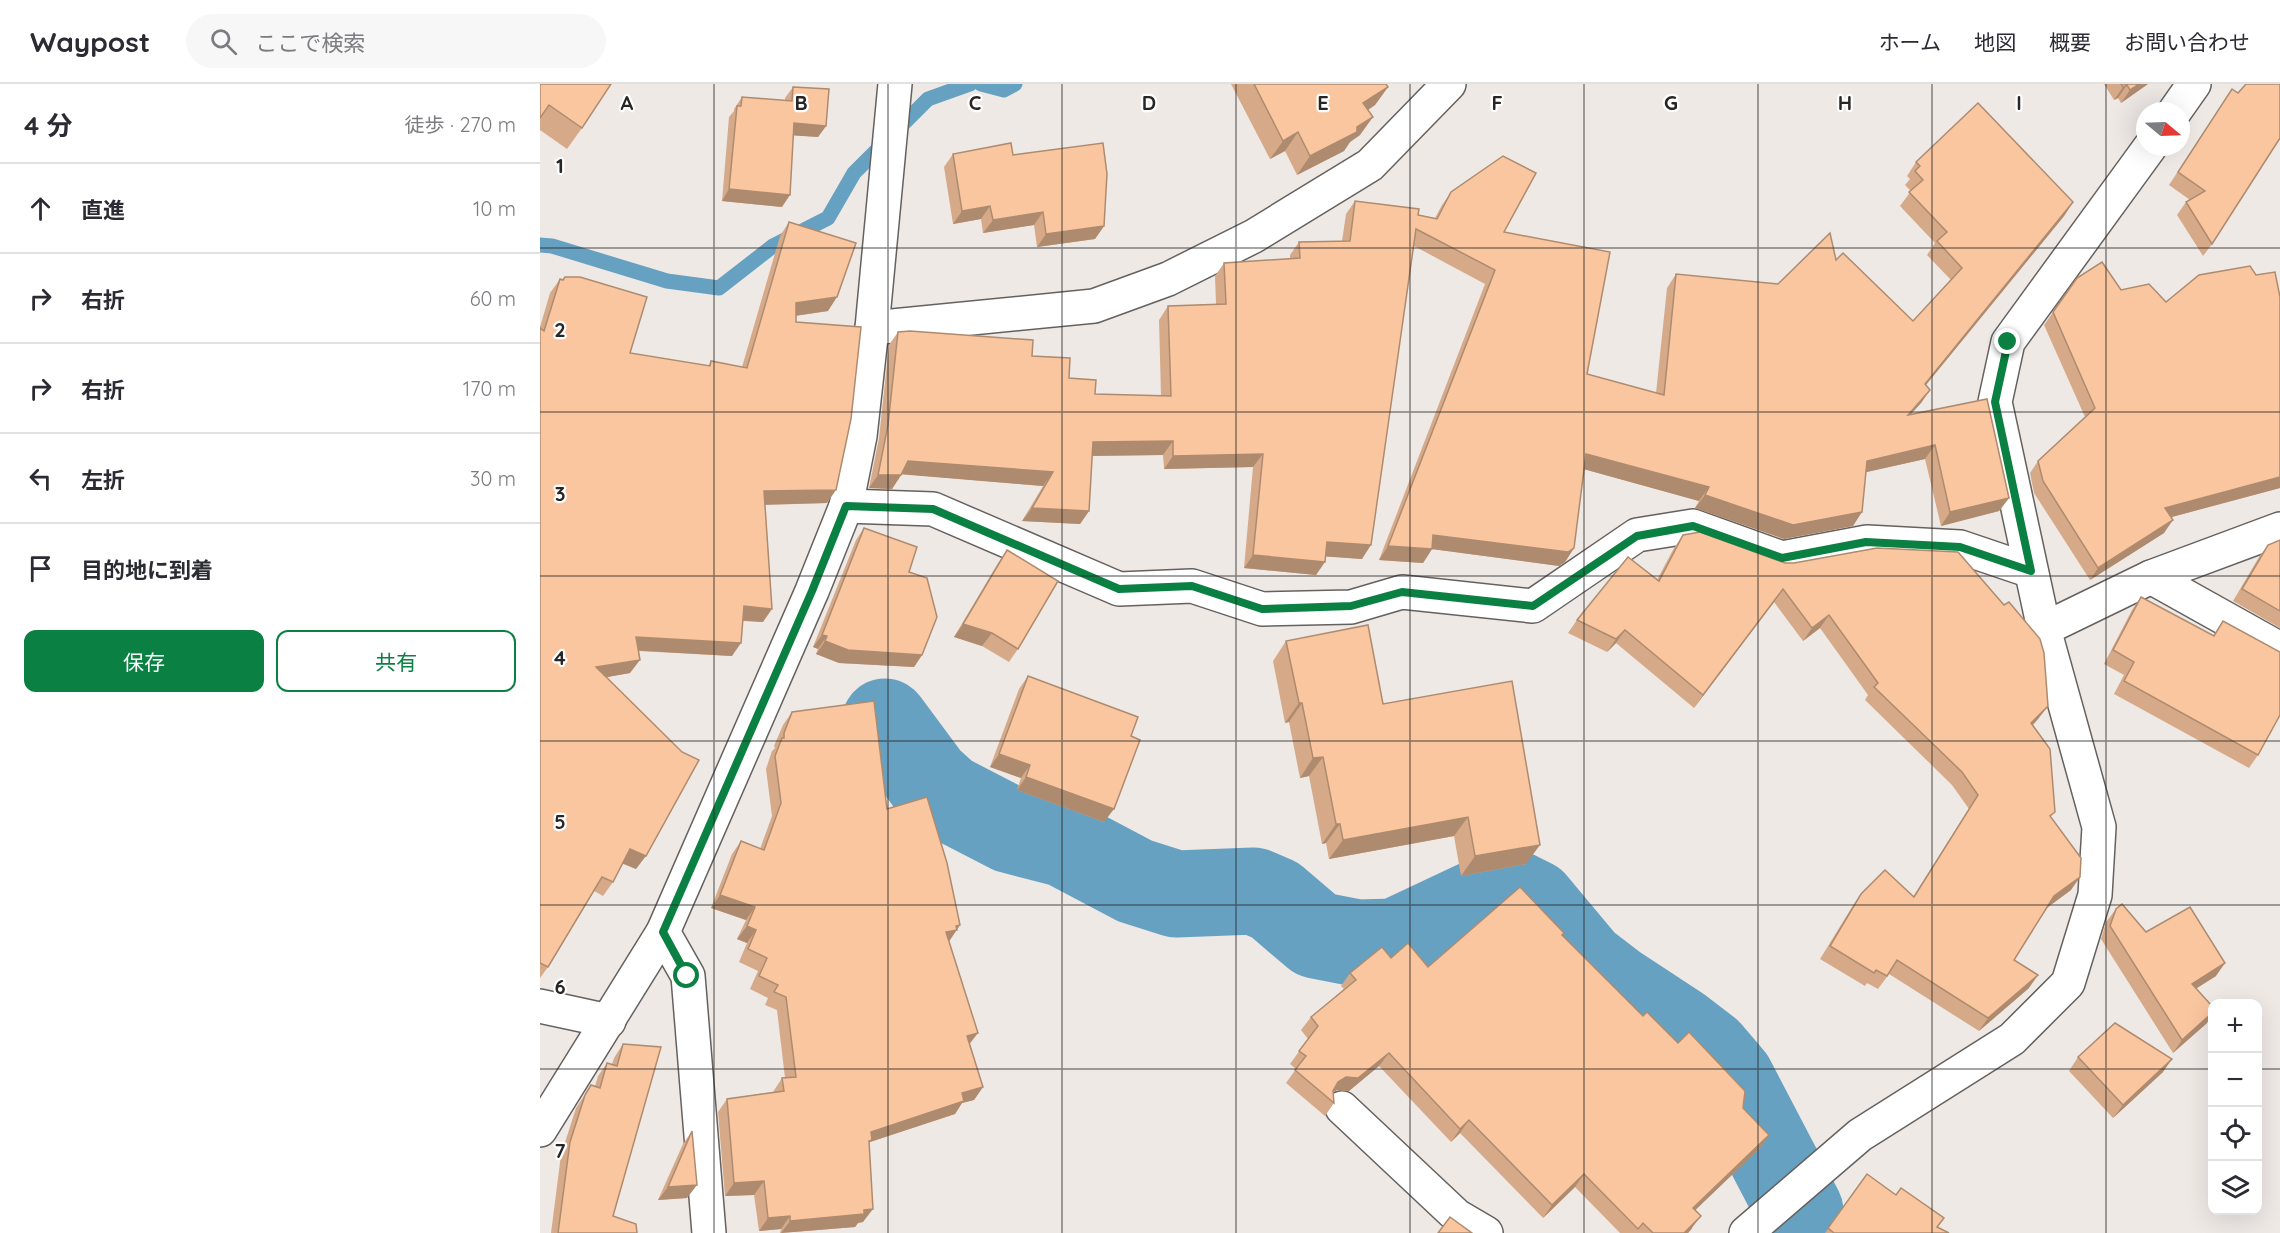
<!DOCTYPE html>
<html lang="ja">
<meta charset="utf-8">
<style>
body{margin:0;font-family:Quicksand,"Noto Sans JP",sans-serif;background:#f7f7f7;color:#2b2b33}
.controls{position:absolute;right:18px;bottom:18px;display:grid;overflow:hidden;border-radius:12px;box-shadow:0 6px 24px #0002}
.controls button{width:54px;height:54px;display:grid;place-items:center;padding:0;border:0;border-bottom:2px solid #e1e1e2;background:#fff;color:#2b2b33;font:30px sans-serif}
.compass{position:absolute;left:1596px;top:18px;width:54px;height:54px;border-radius:50%;background:#fff;box-shadow:0 6px 24px #0002;rotate:109deg}
.stop{position:absolute;width:18px;height:18px;margin:-14px;border:4px solid #0b8043;border-radius:50%;background:#fff}
.stop.end{background:#0b8043;border-color:#fff;box-shadow:0 2px 6px #0008}
.list{margin:0;padding:0;list-style:none}
h2{display:flex;justify-content:space-between;align-items:center;height:78px;margin:0;padding:0 24px;font-size:26px}
h2 small{font-size:20px;font-weight:400;color:#7c7c81}
.list li{display:grid;grid-template-columns:39px 1fr auto;gap:18px;align-items:center;box-sizing:border-box;height:90px;padding:0 24px;border-top:2px solid #e1e1e2}
.list b{display:block;font-size:22px;white-space:nowrap}
.list em{font-size:20px;font-style:normal;color:#7c7c81}
.actions{display:flex;gap:12px;padding:18px 24px}
.actions a{flex:1;padding:14px 0;border:2px solid #0b8043;border-radius:12px;text-align:center;font-size:21px;color:#0b8043}
.actions .main{background:#0b8043;color:#fff}
.icon{flex:none;width:33px;height:33px;fill:none;stroke:currentColor;stroke-width:2;stroke-linecap:round;stroke-linejoin:round}
.map{position:relative;flex:none;width:1740px;height:1149px;overflow:hidden}
header{display:flex;align-items:center;gap:36px;box-sizing:border-box;height:84px;padding:0 30px;background:#fff;border-bottom:2px solid #e1e1e2}
header strong{font-size:28px}
nav{display:flex;gap:33px;margin-inline-start:auto;font-size:21px}
.search{width:420px;height:54px;background:#f7f7f7;display:flex;align-items:center;gap:15px;box-sizing:border-box;padding:0 21px;border-radius:33px;color:#7c7c81;font-size:22px}
main{display:flex}
aside{flex:1;background:#fff}
.map>svg:first-child{display:block}
.lines{fill:none;stroke-linecap:round;stroke-linejoin:round}
.stream{stroke:#66a1c1;stroke-width:15}
.river{stroke:#66a1c1;stroke-width:87}
.minor-casing{stroke:#65615e;stroke-width:36}
.minor{stroke:#fff;stroke-width:33}
.wall{fill:#d6aa89}
.shaded-wall{fill:#ae8b6f}
.building{fill:#f9c69f;stroke:#ae8b6f;stroke-width:1.5}
.route{stroke:#0b8043;stroke-width:8}
.grid{fill:none;stroke:#282624;stroke-width:1.5;stroke-opacity:0.55}
.grid-label{font-size:20px;text-anchor:middle;font-weight:bold;fill:#282624;stroke:#fff;stroke-width:4.5;stroke-linejoin:round;paint-order:stroke}
</style>
<header>
<strong>Waypost</strong>
<div class="search"><svg class="icon" aria-label="search" viewBox="0 0 24 24"><circle cx="10" cy="10" r="6"/><path d="M15 15l6 6"/></svg>ここで検索</div>
<nav><a>ホーム</a><a>地図</a><a>概要</a><a>お問い合わせ</a></nav>
</header>
<main>
<aside>
<h2>4 分<small>徒歩 · 270 m</small></h2>
<ul class="list">
<li><svg class="icon" aria-label="ahead" viewBox="0 0 24 24"><path d="M12 20V5M6 11l6-6 6 6"/></svg><div><b>直進</b></div><em>10 m</em></li>
<li><svg class="icon" aria-label="right" viewBox="0 0 24 24"><path d="M7 20v-9h11M14 6l5 5-5 5"/></svg><div><b>右折</b></div><em>60 m</em></li>
<li><svg class="icon" aria-label="right" viewBox="0 0 24 24"><path d="M7 20v-9h11M14 6l5 5-5 5"/></svg><div><b>右折</b></div><em>170 m</em></li>
<li><svg class="icon" aria-label="left" viewBox="0 0 24 24"><path d="M17 20v-9H6M10 6l-5 5 5 5"/></svg><div><b>左折</b></div><em>30 m</em></li>
<li><svg class="icon" aria-label="arrive" viewBox="0 0 24 24"><path d="M6 21V4h12l-3 4 3 4H6"/></svg><div><b>目的地に到着</b></div></li>
</ul>
<div class="actions"><a class="main">保存</a><a>共有</a></div>
</aside>
<div class="map">
<svg width="1740" height="1149" viewBox="0 0 1740 1149">
<rect width="100%" height="100%" fill="#efe9e6"/>
<g class="lines">
<!-- stream -->
<g class="stream">
<path d="M441 0 464 6 475 0"/>
<path d="M0 161 12 162 127 197 179 204 233 162 288 134 314 89 388 15 430 0"/>
</g>
<!-- river -->
<path class="river" d="M345 638 388 696 407 713 471 746 525 760 595 797 636 810 714 807 735 816 776 851 817 859 855 858 957 810H975L993 819 1044 880 1074 903 1138 945 1168 968 1191 995 1260 1127 1262 1149"/>
<!-- minor casing -->
<g class="minor-casing">
<g id="minor">
<path d="M1635 27 1654 0"/>
<path d="M332 244 554 222 628 195 714 152 830 81 909 0"/>
<path d="M306 422 393 425 579 505 652 502 722 525 811 523 862 508 993 522 1097 451 1153 442 1242 474 1327 458 1420 463 1491 487"/>
<path d="M1611 493 1740 565"/>
<path d="M1504 545 1611 493 1740 445"/>
<path d="M123 848 148 892 169 1149"/>
<path d="M0 922 69 937"/>
<path d="M802 1024 917 1132 946 1149"/>
<path d="M0 1046 123 848 272 507 306 422 320 352 332 244 355 0"/>
<path d="M1206 1149 1320 1051 1472 955 1528 899 1555 811 1559 743 1504 545 1455 318 1468 258 1610 63"/>
</g>
</g>
<!-- minor -->
<use href="#minor" class="minor"/>
</g>
<!-- wall -->
<g class="wall">
<path d="M0 0 42 44 27 65 0 46Z"/>
<path d="M691 0H846L848 3 835 21 828 26 820 51 810 58 804 67 757 91 745 67 730 75Z"/>
<path d="M1564 0H1608L1581 19 1578 14 1574 16Z"/>
<path d="M253 3 286 42 278 53 253 51 242 123 182 117 189 33 194 27V25L202 13 245 16V14Z"/>
<path d="M1692 5 1672 160 1663 172 1637 131 1646 118 1650 116 1629 101Z"/>
<path d="M413 70 473 71 564 142 555 155 497 163 494 141 443 149 441 135 413 140 404 83Z"/>
<path d="M1376 78 1533 118 1524 132 1386 301 1390 306 1381 319 1371 330 1469 414 1459 427 1401 442 1385 375 1326 388 1313 442 1244 455 1155 424 1159 417 1044 385 1034 464 1025 478 1019 482 892 465 883 479 839 476 945 200 874 162 822 475 786 472 776 491 704 484 713 383 624 385 623 371 552 372 549 427 540 440 482 437 503 402 362 390 352 405 329 404 339 354 349 261 358 248 492 272 555 310 621 312 619 236 628 222 676 220 675 192 684 179 750 175V171L759 158 802 157 806 130 815 117 895 134 902 121 911 108 964 148 1047 290 1116 309 1127 204 1136 190 1238 200 1296 176 1373 237 1411 196 1387 171 1395 159 1360 122 1371 107 1365 101 1370 95 1367 92Z"/>
<path d="M249 138 288 227 256 232V238L287 419 225 421 223 538 203 537 192 572 99 567 90 589 66 593 96 785 83 779 73 798 63 812 54 807 8 883 0 894V243L10 209 20 195 23 196 25 193 90 269 168 282 171 277 202 283 240 152Z"/>
<path d="M1537 194 1581 206 1740 404 1631 433 1624 449 1550 496 1494 409 1490 389 1498 377 1545 333 1504 241Z"/>
<path d="M324 444 369 488 382 571 374 583 299 579 276 570 278 565 273 563 316 456Z"/>
<path d="M1143 451 1508 622 1498 635 1493 641 1511 733 1531 806 1507 824 1474 876 1489 904 1439 947 1349 890 1338 905 1327 899 1325 902 1280 875 1312 823 1321 810 1373 813 1429 725 1412 701 1325 616 1328 611 1280 544 1263 557 1234 518 1154 624 1076 559 1067 568 1028 549 1037 536 1117 496 1134 464Z"/>
<path d="M1740 456V544L1693 517 1719 473 1728 461Z"/>
<path d="M467 466 478 565 469 578 442 562 414 553 458 479Z"/>
<path d="M1601 513 1673 552 1683 537 1718 671 1709 684 1574 610 1584 591 1564 580 1592 526Z"/>
<path d="M746 557 843 620 986 780 921 792 914 752 789 775 786 759 782 760 769 692 760 694 749 638 745 639 733 577Z"/>
<path d="M488 592 591 652 564 738 477 706 481 694 450 683 479 605Z"/>
<path d="M252 628 347 725 420 841 409 857 430 960 443 1003 434 1016 422 1019 415 1030 330 1058 329 1060 323 1138 318 1139 315 1143 240 1149 241 1145 219 1147 214 1111 185 1112 178 1028 187 1015 233 1008 242 994H245L237 926 225 921 228 914 210 905 218 887 199 878 207 859 197 855 206 836 171 824 192 770 201 757 220 765 232 732 226 685 232 667 235 664 234 662 243 641Z"/>
<path d="M1576 825 1606 848 1676 892 1656 904 1667 939 1633 969 1561 855 1566 838Z"/>
<path d="M1024 849 1022 852 1103 932 1203 1024 1229 1051 1220 1064 1155 1126 1152 1145 1148 1149H1080L1035 1103 1003 1134 920 1049 911 1058 839 982 809 1007 797 1006 793 1008 794 1019 785 1032 746 999 756 985 750 980 768 955 761 946 771 933 804 905 801 902 810 889 851 874 888 883Z"/>
<path d="M83 960 73 1132 97 1149H11L21 1071 36 1024 51 1001 55 1002 58 992 67 979 72 980 74 974Z"/>
<path d="M1538 973 1623 988 1573 1034 1529 987Z"/>
<path d="M152 1047 147 1114 118 1116 143 1060Z"/>
<path d="M1327 1090 1398 1143 1409 1149H1285Z"/>
</g>
<!-- shaded-wall -->
<g class="shaded-wall">
<path d="M1599 0H1608L1581 19 1590 6Z"/>
<path d="M1587 1 1578 14 1574 16 1583 3Z"/>
<path d="M848 3 835 21 810 38 823 19Z"/>
<path d="M833 33 820 51 810 58 804 67 757 91 770 72Z"/>
<path d="M254 39 286 42 278 53 246 51Z"/>
<path d="M758 48 745 67 730 75 743 57Z"/>
<path d="M189 105 250 111 242 123 182 117Z"/>
<path d="M1533 118 1524 132 1376 313 1385 300Z"/>
<path d="M450 122 441 135 413 140 422 127Z"/>
<path d="M503 128 494 141 443 149 453 136Z"/>
<path d="M564 142 555 155 497 163 506 150Z"/>
<path d="M297 213 288 227 246 233 256 219Z"/>
<path d="M1390 306 1381 319 1358 344 1368 331Z"/>
<path d="M633 357 623 371 543 372 553 358Z"/>
<path d="M1395 361 1385 375 1318 390 1327 377Z"/>
<path d="M723 370 713 383 624 385 633 372Z"/>
<path d="M1046 370 1169 403 1159 417 1036 383Z"/>
<path d="M368 377 513 388 503 402 358 390Z"/>
<path d="M338 391H361L352 405 329 404Z"/>
<path d="M1740 393V404L1617 437 1625 424Z"/>
<path d="M296 406 287 419 214 421 224 407Z"/>
<path d="M1165 411 1322 428 1313 442 1244 455 1155 424Z"/>
<path d="M1469 414 1459 427 1401 442 1410 428Z"/>
<path d="M492 424 549 427 540 440 482 437Z"/>
<path d="M1633 436 1624 449 1550 496 1558 484Z"/>
<path d="M893 451 1034 464 1025 478 1019 482 884 464Z"/>
<path d="M787 458 831 461 822 475 778 472Z"/>
<path d="M848 462 892 465 883 479 839 476Z"/>
<path d="M713 471 785 478 776 491 704 484Z"/>
<path d="M1243 505 1234 518 1154 624 1163 611Z"/>
<path d="M204 522 232 525 223 538 194 536Z"/>
<path d="M1289 531 1280 544 1263 557 1272 544Z"/>
<path d="M423 540 452 549 442 562 414 553Z"/>
<path d="M1085 546 1076 559 1067 568 1076 555Z"/>
<path d="M282 551 287 552 278 565 273 563Z"/>
<path d="M96 553 201 559 192 572 87 566Z"/>
<path d="M285 557 382 571 374 583 299 579 276 570Z"/>
<path d="M100 576 90 589 46 597 56 583Z"/>
<path d="M759 619H762L749 638 745 639Z"/>
<path d="M1508 622 1498 635 1482 652 1491 639Z"/>
<path d="M459 670 490 681 481 694 450 683Z"/>
<path d="M783 673 769 692 760 694 773 674Z"/>
<path d="M486 693 574 725 564 738 477 706Z"/>
<path d="M928 733 914 752 789 775 803 756Z"/>
<path d="M796 740H800L786 759 782 760Z"/>
<path d="M1000 761 986 780 921 792 935 772Z"/>
<path d="M90 765 106 772 96 785 81 779Z"/>
<path d="M1540 793 1531 806 1505 825 1514 812Z"/>
<path d="M180 811 215 823 206 836 171 824Z"/>
<path d="M420 841 408 859 406 848 416 842Z"/>
<path d="M207 842 216 846 207 859 197 855Z"/>
<path d="M1685 879 1676 892 1643 913 1652 900Z"/>
<path d="M1498 891 1489 904 1439 947 1448 934Z"/>
<path d="M1672 929V931L1667 939 1633 969 1642 956Z"/>
<path d="M438 949 428 962 427 952Z"/>
<path d="M849 969 839 982 809 1007 797 1006 789 1011 798 998Z"/>
<path d="M1632 975 1623 988 1573 1034 1583 1021Z"/>
<path d="M443 1003 434 1016 422 1019 415 1030 330 1058 322 1069 331 1048 422 1009Z"/>
<path d="M929 1036 920 1049 911 1058 920 1045Z"/>
<path d="M1229 1051 1220 1064 1144 1137 1153 1124Z"/>
<path d="M1044 1090 1035 1103 1003 1134 1012 1121Z"/>
<path d="M224 1097 214 1111 185 1112 194 1099Z"/>
<path d="M157 1101 147 1114 118 1116 128 1103Z"/>
<path d="M333 1125 323 1138 318 1139 315 1143 241 1149 250 1137Z"/>
<path d="M250 1132 241 1145 219 1147 228 1134Z"/>
<path d="M1161 1132 1148 1149H1144Z"/>
</g>
<!-- building -->
<g class="building">
<path d="M0 0H71L42 44 9 21 0 34Z"/>
<path d="M714 0H846L848 3 823 19 833 33 817 43V48L770 72 758 48 743 57Z"/>
<path d="M1581 0H1599L1590 6 1587 1 1583 3Z"/>
<path d="M1706 0H1740V54L1672 160 1646 118 1665 107 1638 88 1692 5 1698 9Z"/>
<path d="M253 3 289 5 286 42 254 39 250 111 189 105 197 22H201L202 13 252 17Z"/>
<path d="M1438 19 1533 118 1385 300 1390 306 1368 331 1447 315 1469 414 1410 428 1395 361 1327 377 1322 428 1253 441 1165 411 1169 403 1046 370 1034 464 1028 468 893 451 892 465 848 462 955 186 876 145 831 461 787 458 785 478 713 471 723 370 633 372V357L553 358 549 427 492 424 513 388 368 377 361 391H338L348 341 358 248 370 247 493 256 492 272 530 274 529 294 556 296 555 310 631 312 628 222 686 220 684 179 760 174 759 158 810 157 815 117 879 125 878 131 897 135 911 108 963 72 996 89 964 148 1070 168 1047 290 1124 311 1136 190 1238 200 1290 149 1296 176 1303 169 1373 237 1422 184 1397 157 1407 148 1369 108 1383 96 1375 87 1380 82 1376 78Z"/>
<path d="M471 59 473 71 563 59 567 90 564 142 506 150 503 128 453 136 450 122 422 127 413 70Z"/>
<path d="M249 138 316 159 297 213 256 219V238L321 243 311 335 296 406 224 407 232 525 204 522 201 559 96 553 100 576 56 583 142 668 159 676 106 772 90 765 73 798 62 793 8 883 0 879V244L4 247 20 195 23 196 25 193H40L107 213 90 269 170 282 171 277 207 284Z"/>
<path d="M1562 178 1581 206 1609 200 1626 218 1659 191 1710 182 1716 191 1735 188 1740 213V393L1625 424 1633 436 1558 484 1503 397 1498 377 1555 324 1513 228 1537 194Z"/>
<path d="M324 444 377 463 369 488 387 494 397 533 382 571 308 566 285 557 287 552 282 551Z"/>
<path d="M1160 448 1245 479H1254L1337 464 1418 468 1464 521 1469 518 1500 555 1504 569 1508 622 1491 639 1510 665 1515 728 1510 732 1541 774 1540 793 1514 812 1474 876 1498 891 1448 934 1357 876 1347 892 1336 886 1334 889 1290 862 1321 810 1345 786 1374 813 1438 711 1422 688 1334 603 1338 599 1289 531 1272 544 1243 505 1163 611 1085 546 1076 555 1037 536 1088 473 1119 497 1143 451Z"/>
<path d="M1740 456V527L1702 505 1728 461Z"/>
<path d="M467 466 518 497 478 565 452 549 423 540Z"/>
<path d="M1601 513 1674 552 1683 537 1740 568V631L1718 671 1584 597 1594 578 1573 566Z"/>
<path d="M828 541 843 620 972 597 1000 761 935 772 928 733 803 756 800 740H796L783 673 773 674 762 619H759L746 557Z"/>
<path d="M488 592 598 633 591 652 600 656 574 725 486 693 490 681 459 670Z"/>
<path d="M334 617 347 725 387 713 407 779 420 841 416 842 417 846 406 848 438 949 427 952 443 1003 422 1009 424 1017 331 1048 332 1056 329 1057 333 1125 324 1126V1130L250 1137V1132L228 1134 224 1097 194 1099 187 1015 244 1007 242 994 256 993 246 913 234 908 238 901 219 892 227 874 208 865 216 846 207 842 215 823 180 811 201 757 224 766 241 719 235 672 242 654H244V649L252 628Z"/>
<path d="M980 803 1024 849 1022 851 1103 932 1107 928 1138 959 1149 948 1205 1007 1203 1024 1229 1051 1153 1124 1161 1132 1144 1149H1113L1103 1139 1098 1145 1044 1090 1012 1121 929 1036 920 1045 849 969 818 994 806 993 798 998 793 1007 794 1019 755 986 766 972 759 967 778 942 771 933 816 896 810 889 842 863 851 874 868 859 888 883Z"/>
<path d="M1582 820 1606 848 1650 823 1685 879 1652 900 1672 922V929L1642 956 1570 842 1576 825Z"/>
<path d="M1575 939 1632 975 1583 1021 1538 973Z"/>
<path d="M83 960 121 963 73 1132 96 1140 97 1149H18L30 1058 45 1011 51 1001 60 1004 67 979 77 982Z"/>
<path d="M152 1047 157 1101 128 1103Z"/>
<path d="M1327 1090 1356 1111 1361 1104 1404 1134 1397 1143 1409 1149H1294L1288 1144Z"/>
<path d="M910 1133 932 1149H898Z"/>
</g>
<g class="lines">
<!-- route -->
<path class="route" d="M147 892 123 848 272 507 306 422 393 425 579 505 652 502 722 525 811 522 862 508 993 522 1097 452 1153 442 1242 474 1326 458 1420 463 1491 487 1455 318 1468 258"/>
</g>
<!-- grid -->
<path class="grid" d="M174 0V1149M348 0V1149M522 0V1149M696 0V1149M870 0V1149M1044 0V1149M1218 0V1149M1392 0V1149M1566 0V1149M0 164H1740M0 328H1740M0 492H1740M0 657H1740M0 821H1740M0 985H1672M1718 985H1740"/>
<g class="grid-label">
<text x="87" y="26">A</text>
<text x="261" y="26">B</text>
<text x="435" y="26">C</text>
<text x="609" y="26">D</text>
<text x="783" y="26">E</text>
<text x="957" y="26">F</text>
<text x="1131" y="26">G</text>
<text x="1305" y="26">H</text>
<text x="1479" y="26">I</text>
<text x="20" y="89">1</text>
<text x="20" y="253">2</text>
<text x="20" y="417">3</text>
<text x="20" y="581">4</text>
<text x="20" y="745">5</text>
<text x="20" y="910">6</text>
<text x="20" y="1074">7</text>
</g>
</svg>
<div class="controls">
<button>+</button>
<button>−</button>
<button><svg class="icon" aria-label="locate" viewBox="0 0 24 24"><circle cx="12" cy="12" r="6"/><path d="M12 2v4M12 18v4M2 12h4M18 12h4"/></svg></button>
<button><svg class="icon" aria-label="layers" viewBox="0 0 24 24"><path d="M12 4l9 5-9 5-9-5zM3 14l9 5 9-5"/></svg></button>
</div>
<svg class="compass" viewBox="-18 -18 36 36"><path d="M0-13l5 13h-10z" fill="#e53935"/><path d="M0 13l5-13h-10z" fill="#7c7c81"/></svg>
<div class="stop" style="left:147px;top:892px"></div>
<div class="stop end" style="left:1468px;top:258px"></div>
</div>
</main>
